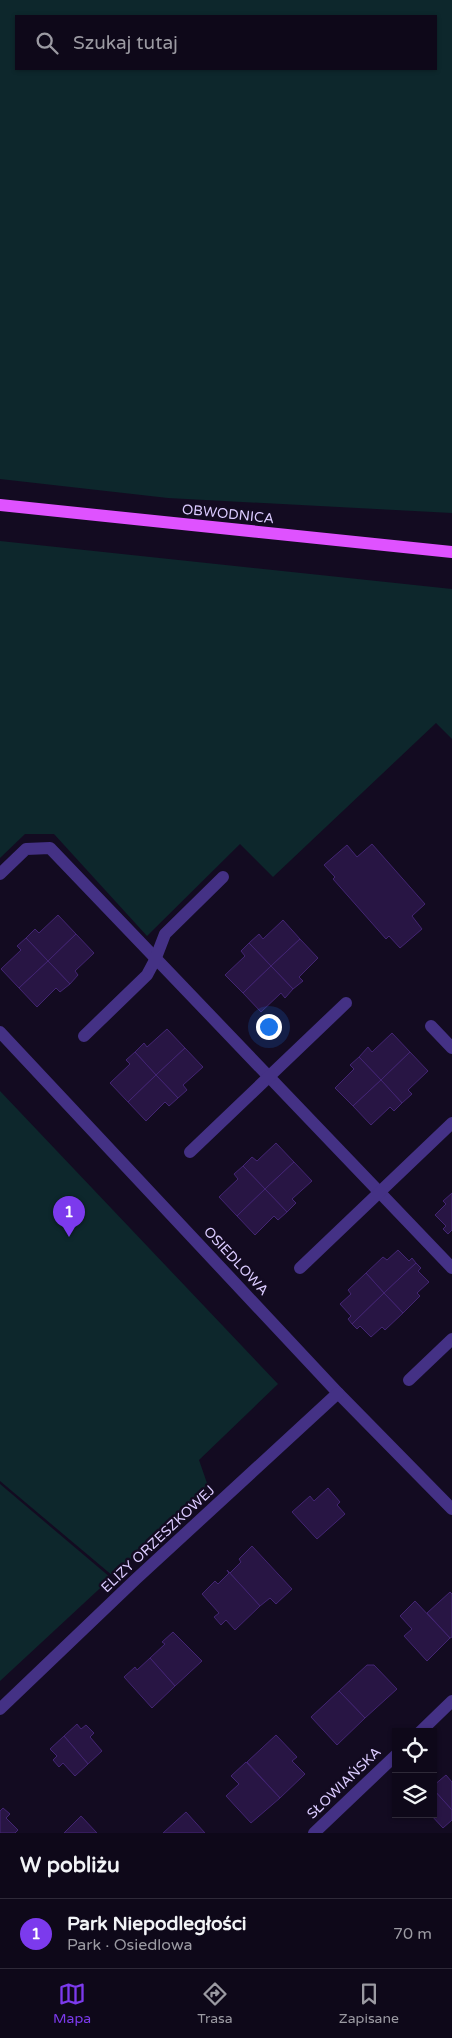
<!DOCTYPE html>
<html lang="pl">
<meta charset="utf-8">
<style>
body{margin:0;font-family:"Varela Round",sans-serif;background:#1c1626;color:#f1f3f6}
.controls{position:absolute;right:15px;bottom:15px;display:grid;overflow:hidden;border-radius:0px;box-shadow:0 1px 4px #0004}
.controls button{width:45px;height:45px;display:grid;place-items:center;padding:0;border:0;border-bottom:1px solid #2e2938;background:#0e0819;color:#f1f3f6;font:25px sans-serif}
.you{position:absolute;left:268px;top:1026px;width:18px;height:18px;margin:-12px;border:4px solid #fff;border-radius:50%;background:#1a73e8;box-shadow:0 0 0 8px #1a73e833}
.badge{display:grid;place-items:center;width:32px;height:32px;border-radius:50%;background:#7c3aed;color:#fff;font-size:16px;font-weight:700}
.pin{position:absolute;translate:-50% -41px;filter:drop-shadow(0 1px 2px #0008)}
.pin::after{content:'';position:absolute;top:26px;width:18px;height:15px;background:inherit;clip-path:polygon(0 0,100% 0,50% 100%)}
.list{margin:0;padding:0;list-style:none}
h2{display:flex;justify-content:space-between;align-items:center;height:65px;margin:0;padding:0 20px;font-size:21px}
h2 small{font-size:16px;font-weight:400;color:#9b9aa2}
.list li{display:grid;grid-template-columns:32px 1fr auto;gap:15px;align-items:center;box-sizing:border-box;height:70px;padding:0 20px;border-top:1px solid #2e2938}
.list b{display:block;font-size:19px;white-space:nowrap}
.list p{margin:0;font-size:16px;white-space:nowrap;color:#9b9aa2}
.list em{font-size:16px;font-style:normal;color:#9b9aa2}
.icon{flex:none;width:28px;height:28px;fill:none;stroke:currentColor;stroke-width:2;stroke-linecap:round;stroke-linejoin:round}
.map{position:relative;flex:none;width:452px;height:1833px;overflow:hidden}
.search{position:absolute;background:#0e0819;box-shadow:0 1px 4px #0004;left:15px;right:15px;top:15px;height:55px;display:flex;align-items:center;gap:12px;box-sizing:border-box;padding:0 18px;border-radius:0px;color:#9b9aa2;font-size:19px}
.sheet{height:135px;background:#0e0819}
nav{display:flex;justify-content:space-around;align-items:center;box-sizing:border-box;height:70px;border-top:1px solid #2e2938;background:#0e0819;font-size:14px;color:#9b9aa2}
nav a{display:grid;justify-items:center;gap:2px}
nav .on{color:#7c3aed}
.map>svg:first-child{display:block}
.green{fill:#0d272c;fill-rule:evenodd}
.building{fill:#281544;stroke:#432573}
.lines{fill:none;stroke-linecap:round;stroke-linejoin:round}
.minor{stroke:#443185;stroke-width:12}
.major{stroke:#df52ff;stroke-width:12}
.labels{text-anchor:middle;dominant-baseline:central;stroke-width:5;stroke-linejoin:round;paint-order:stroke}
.street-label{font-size:14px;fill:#dbcbff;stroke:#130b21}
</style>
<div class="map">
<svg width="452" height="1833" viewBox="0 0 452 1833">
<rect width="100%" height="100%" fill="#130b21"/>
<!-- green -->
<g class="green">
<path d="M0 0H452V513L168 498 0 479ZM436 16V69H16V16Z"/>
<path d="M0 541 452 589V739L436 723 273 877 240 844 147 936 54 834H25L0 858Z"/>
<path d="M0 1091 278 1384 199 1460 208 1486 113 1576 0 1481Z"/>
<path d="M0 1484 111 1578 0 1681Z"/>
</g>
<!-- building -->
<g class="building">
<path d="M372 844 425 904 412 916 422 929 400 948 389 936 386 939 333 879 335 877 324 865 347 845 357 857Z"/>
<path d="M58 915 76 934 48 961 26 938 35 929 39 933Z"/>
<path d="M283 920 300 939 271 966 249 943 259 934 263 939Z"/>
<path d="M76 934 94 953 75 971 78 975 70 984 48 961Z"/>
<path d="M26 938 48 961 19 988 1 969 21 950 17 946Z"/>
<path d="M300 939 318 958 299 977 303 981 293 989 271 966Z"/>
<path d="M249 943 271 966 243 993 225 975 245 956 241 951Z"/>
<path d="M48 961 70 984 60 992 56 988 37 1007 19 988Z"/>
<path d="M271 966 293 989 285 998 281 993 261 1012 243 993Z"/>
<path d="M167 1029 185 1048 156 1075 135 1052 144 1043 147 1047Z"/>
<path d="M392 1033 410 1052 381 1080 359 1057 368 1047 372 1052Z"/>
<path d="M185 1048 203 1067 183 1085 187 1090 178 1098 156 1075Z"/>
<path d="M135 1052 156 1075 128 1102 110 1083 130 1064 126 1060Z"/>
<path d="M410 1052 428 1071 408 1090 412 1094 402 1103 381 1080Z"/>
<path d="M359 1057 381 1080 353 1106 335 1088 354 1069 350 1065Z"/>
<path d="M156 1075 178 1098 169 1106 165 1102 146 1121 128 1102Z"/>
<path d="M381 1080 402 1103 394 1111 390 1107 371 1125 353 1106Z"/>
<path d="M276 1143 294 1162 265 1189 243 1166 252 1157 257 1161Z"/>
<path d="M294 1162 312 1181 292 1199 296 1203 287 1212 265 1189Z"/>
<path d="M243 1166 265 1189 237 1216 219 1197 238 1179 234 1174Z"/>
<path d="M265 1189 287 1212 278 1220 274 1216 255 1235 237 1216Z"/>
<path d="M452 1193V1230L448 1234 443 1229 446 1226 435 1215 446 1204 443 1201Z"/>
<path d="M398 1250 409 1261 412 1258 416 1263 384 1293 366 1273 383 1257 387 1260Z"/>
<path d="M416 1263 421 1268 418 1271 429 1282 417 1293 420 1296 403 1313 384 1293Z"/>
<path d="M366 1273 384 1293 352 1324 348 1319 351 1316 340 1304 351 1294 348 1290Z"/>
<path d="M384 1293 403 1313 385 1330 382 1327 371 1337 360 1326 357 1329 352 1324Z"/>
<path d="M328 1488 340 1502 337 1505 345 1514 317 1539 292 1512 310 1496 314 1501Z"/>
<path d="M252 1546 292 1589 276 1604 270 1598 260 1606 227 1570 230 1573 241 1562 239 1559Z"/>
<path d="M227 1570 260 1606 235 1630 226 1620 221 1625 214 1617 219 1613 202 1594 215 1581 218 1584 229 1573Z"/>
<path d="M450 1592 452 1594V1637L450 1638 427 1613Z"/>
<path d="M415 1601 450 1638 427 1661 404 1636 412 1629 400 1616Z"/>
<path d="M173 1632 202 1661 175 1686 150 1658 165 1644 162 1642Z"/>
<path d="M150 1658 175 1686 152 1708 124 1677 135 1667 137 1670Z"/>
<path d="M367 1665H374L397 1689 365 1718 339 1691Z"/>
<path d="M339 1691 365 1718 337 1745 311 1717Z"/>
<path d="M77 1724 81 1729 86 1725 94 1733 90 1737 102 1751 88 1764 64 1736Z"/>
<path d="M276 1735 297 1757 292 1761 305 1774 280 1798 247 1762Z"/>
<path d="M64 1736 88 1764 75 1776 63 1763 59 1767 53 1760 57 1756 50 1749Z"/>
<path d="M246 1762 280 1798 251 1823 226 1796 239 1784 231 1776Z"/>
<path d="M446 1775 452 1782V1810L433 1789V1786Z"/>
<path d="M433 1789 452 1810V1820L443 1828 430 1814H433Z"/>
<path d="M3 1808 10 1814 6 1818 18 1830 15 1833H0V1811Z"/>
<path d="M186 1812 205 1833H163Z"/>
<path d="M81 1816 97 1833H64Z"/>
</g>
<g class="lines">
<!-- minor -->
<g class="minor">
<path d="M0 874 26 849 50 848 452 1268"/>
<path d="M431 1026 452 1048"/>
<path d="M0 1032 338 1393 452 1509"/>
<path d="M84 1036 147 975 155 960 165 934 223 877"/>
<path d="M190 1152 346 1003"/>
<path d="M300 1268 452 1123"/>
<path d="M409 1380 452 1339"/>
<path d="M0 1709 136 1579 338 1393"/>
<path d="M420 1732 452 1701"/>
<path d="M314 1833 396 1755"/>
</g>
<!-- major -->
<path class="major" d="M0 505 452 552"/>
</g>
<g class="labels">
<!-- street labels -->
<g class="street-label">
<text transform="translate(228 514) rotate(6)">OBWODNICA</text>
<text transform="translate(236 1261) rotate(47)">OSIEDLOWA</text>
<text transform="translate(158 1539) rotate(-43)">ELIZY ORZESZKOWEJ</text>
<text transform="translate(344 1783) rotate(-44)">SŁOWIAŃSKA</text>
</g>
</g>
</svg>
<div class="controls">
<button><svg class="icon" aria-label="locate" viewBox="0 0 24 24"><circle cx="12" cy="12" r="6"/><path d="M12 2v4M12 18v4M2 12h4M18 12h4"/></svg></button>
<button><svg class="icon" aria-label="layers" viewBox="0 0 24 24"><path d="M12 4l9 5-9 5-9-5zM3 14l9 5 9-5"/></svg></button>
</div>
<div class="you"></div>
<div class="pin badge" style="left:69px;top:1237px">1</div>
<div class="search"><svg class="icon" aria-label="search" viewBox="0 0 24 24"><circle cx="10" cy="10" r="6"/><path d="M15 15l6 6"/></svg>Szukaj tutaj</div>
</div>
<section class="sheet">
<h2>W pobliżu<small></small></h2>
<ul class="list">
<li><span class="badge">1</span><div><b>Park Niepodległości</b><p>Park · Osiedlowa</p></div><em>70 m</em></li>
</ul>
</section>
<nav>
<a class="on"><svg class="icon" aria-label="map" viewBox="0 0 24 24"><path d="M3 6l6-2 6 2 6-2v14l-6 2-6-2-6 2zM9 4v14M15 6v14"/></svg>Mapa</a>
<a><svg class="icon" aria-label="directions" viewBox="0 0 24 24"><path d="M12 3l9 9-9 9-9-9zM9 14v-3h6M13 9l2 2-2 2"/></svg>Trasa</a>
<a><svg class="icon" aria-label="saved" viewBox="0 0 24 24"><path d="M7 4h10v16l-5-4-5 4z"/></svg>Zapisane</a>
</nav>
